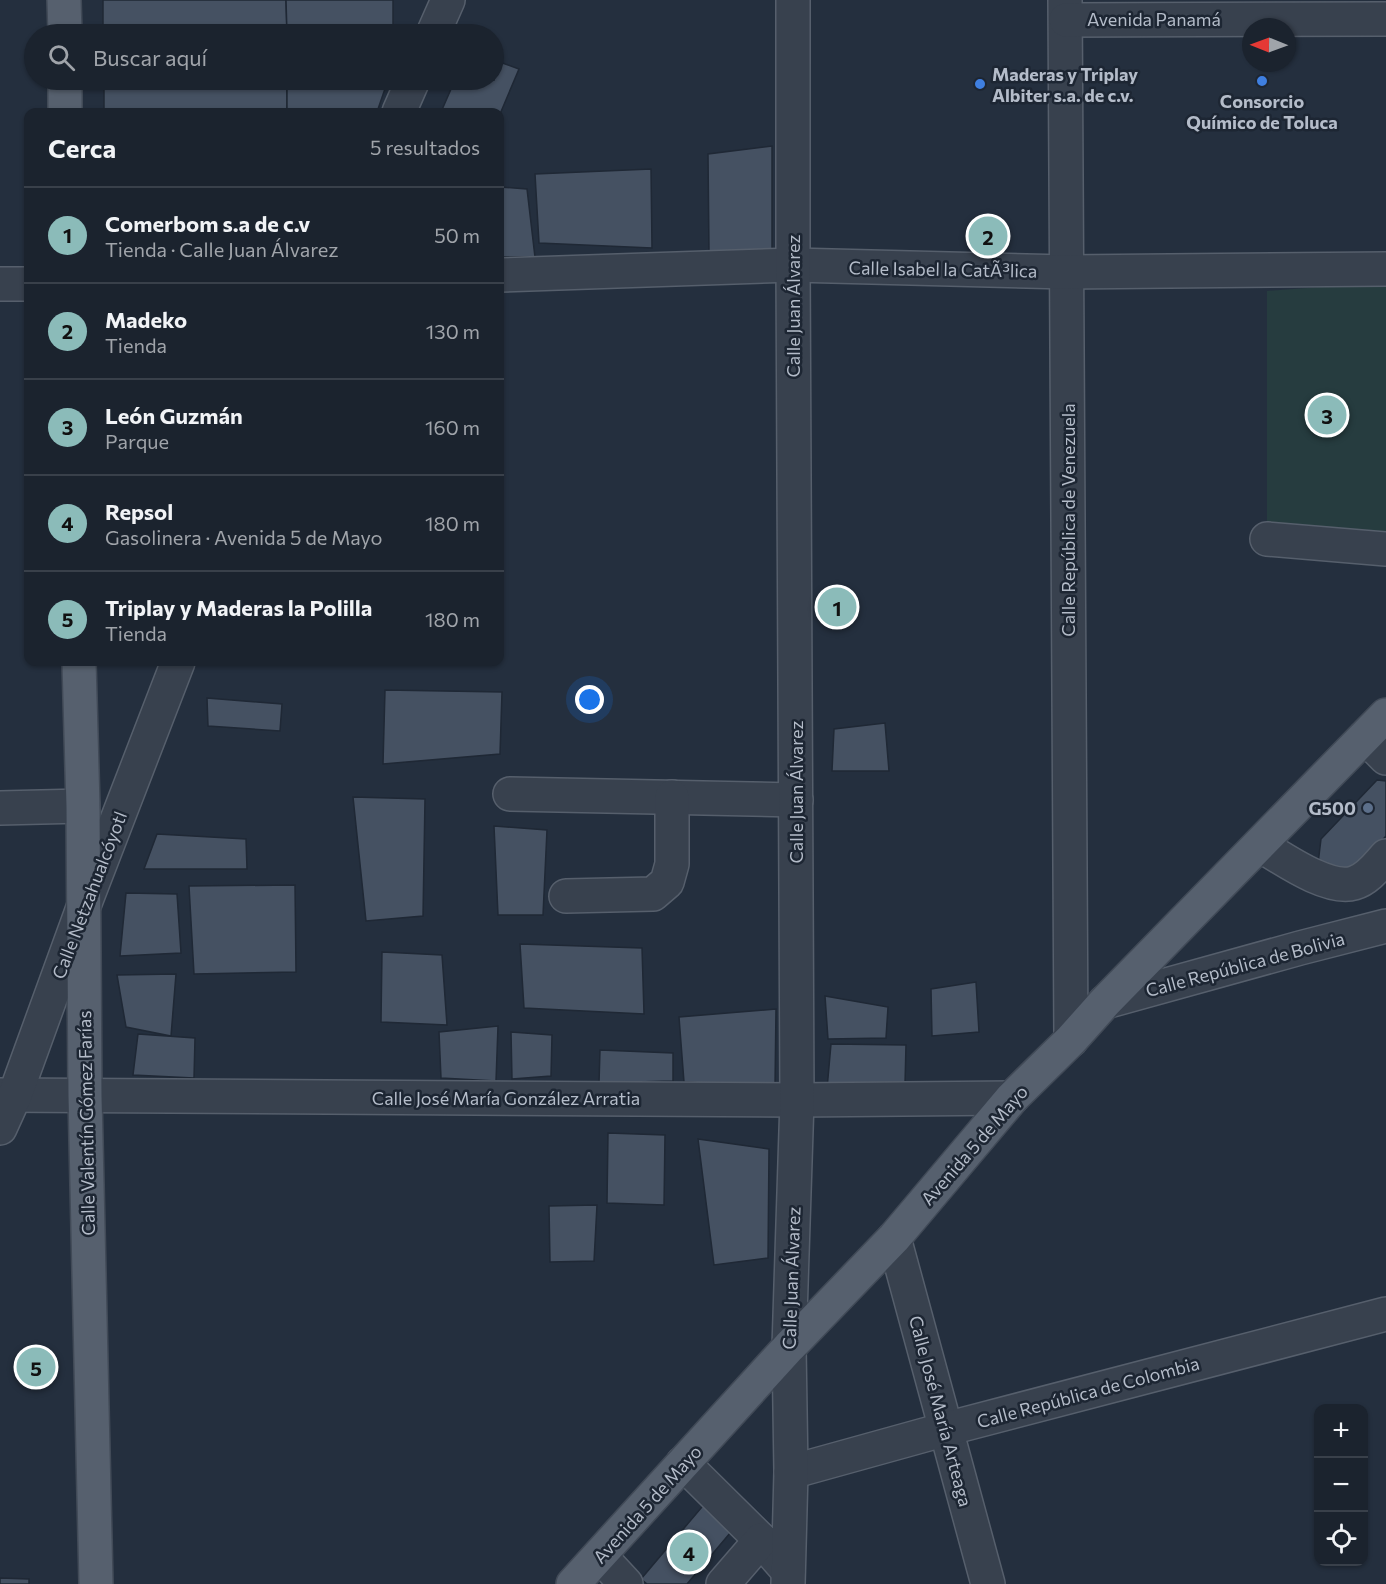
<!DOCTYPE html>
<html lang="es">
<meta charset="utf-8">
<style>
body{margin:0;font-family:Commissioner,sans-serif;background:#282f3a;color:#f1f3f6}
.controls{position:absolute;right:18px;bottom:18px;display:grid;overflow:hidden;border-radius:12px;box-shadow:0 2px 4px #0004}
.controls button{width:54px;height:54px;display:grid;place-items:center;padding:0;border:0;border-bottom:2px solid #39404a;background:#1b232e;color:#f1f3f6;font:30px sans-serif}
.compass{position:absolute;left:1242px;top:18px;width:54px;height:54px;border-radius:50%;background:#1b232e;box-shadow:0 2px 4px #0004;rotate:271deg}
.you{position:absolute;left:590px;top:700px;width:21px;height:21px;margin:-15px;border:4px solid #fff;border-radius:50%;background:#1a73e8;box-shadow:0 0 0 9px #1a73e833}
.badge{display:grid;place-items:center;width:39px;height:39px;border-radius:50%;background:#8bbbb9;color:#111;font-size:20px;font-weight:700}
.pin{position:absolute;translate:-50% -50%;border:3px solid #fff;box-shadow:0 2px 6px #0006}
.list{margin:0;padding:0;list-style:none}
h2{display:flex;justify-content:space-between;align-items:center;height:78px;margin:0;padding:0 24px;font-size:26px}
h2 small{font-size:20px;font-weight:400;color:#a0a4aa}
.list li{display:grid;grid-template-columns:39px 1fr auto;gap:18px;align-items:center;box-sizing:border-box;height:96px;padding:0 24px;border-top:2px solid #39404a}
.list b{display:block;font-size:22px;white-space:nowrap}
.list p{margin:0;font-size:20px;white-space:nowrap;color:#a0a4aa}
.list em{font-size:20px;font-style:normal;color:#a0a4aa}
.icon{flex:none;width:33px;height:33px;fill:none;stroke:currentColor;stroke-width:2;stroke-linecap:round;stroke-linejoin:round}
.map{position:relative;flex:none;width:1386px;height:1584px;overflow:hidden}
.search{position:absolute;background:#1b232e;box-shadow:0 2px 4px #0004;left:24px;top:24px;width:480px;height:66px;display:flex;align-items:center;gap:15px;box-sizing:border-box;padding:0 21px;border-radius:33px;color:#a0a4aa;font-size:22px}
.panel{position:absolute;background:#1b232e;box-shadow:0 2px 4px #0004;left:24px;top:108px;width:480px;height:558px;border-radius:12px}
.map>svg:first-child{display:block}
.green{fill:#263c3f}
.building{fill:#455162;stroke:#1f2835;stroke-width:1.5}
.lines{fill:none;stroke-linecap:round;stroke-linejoin:round}
.minor-casing{stroke:#565f6c;stroke-width:36}
.major-casing{stroke:#414a57;stroke-width:36}
.minor{stroke:#38414e;stroke-width:33}
.major{stroke:#56606e;stroke-width:33}
.shop-dot{fill:#3f7fe0;stroke:#1d2633;stroke-width:2}
.service-dot{fill:#5c6f8a;stroke:#1d2633;stroke-width:2}
.labels{text-anchor:middle;dominant-baseline:central;stroke-width:5;stroke-linejoin:round;paint-order:stroke}
.street-label{font-size:18px;fill:#b4bcc9;stroke:#1d2633}
.poi-label{font-size:18px;font-weight:bold;fill:#b4bcc9;stroke:#1d2633;text-anchor:start}
</style>
<div class="map">
<svg width="1386" height="1584" viewBox="0 0 1386 1584">
<rect width="100%" height="100%" fill="#242f3e"/>
<!-- green -->
<path class="green" d="M1386 282V541L1267 539V291Z"/>
<!-- building -->
<g class="building">
<path d="M103 0H286L287 34H103Z"/>
<path d="M286 0H393V34H287Z"/>
<path d="M494 60 519 69 500 114 441 112 455 80H494Z"/>
<rect x="104" y="80" width="183" height="32"/>
<path d="M287 80H388L377 112H287Z"/>
<path d="M772 146V255L709 252 708 154Z"/>
<path d="M651 169 652 248 539 243 535 174Z"/>
<path d="M500 187 527 189 535 257H500Z"/>
<path d="M385 690 502 692 500 754 383 764Z"/>
<path d="M207 698 282 704 280 731 208 726Z"/>
<path d="M885 723 889 771H832L834 729Z"/>
<path d="M1377 780 1386 781V836L1351 874 1317 872 1321 839Z"/>
<path d="M353 797 425 799 423 916 366 921Z"/>
<path d="M494 826 547 830 543 915H498Z"/>
<path d="M157 834 246 839 247 869H144Z"/>
<path d="M295 885 296 972 194 974 189 886Z"/>
<path d="M126 893 177 894 181 953 120 956Z"/>
<path d="M520 944 642 948 644 1014 524 1008Z"/>
<path d="M382 952 442 955 447 1025 381 1022Z"/>
<path d="M176 974 171 1036 126 1027 117 975Z"/>
<path d="M976 982 979 1032 932 1036 931 989Z"/>
<path d="M825 996 888 1007 886 1038 828 1039Z"/>
<path d="M776 1009 775 1087 684 1082 679 1017Z"/>
<path d="M498 1026 496 1081 441 1078 439 1032Z"/>
<path d="M511 1032 552 1035 551 1076 512 1079Z"/>
<path d="M138 1034 195 1038 194 1078 133 1075Z"/>
<path d="M831 1044 906 1045 905 1084 827 1089Z"/>
<path d="M600 1050 673 1053V1081L599 1083Z"/>
<path d="M608 1133 665 1135 664 1205 607 1203Z"/>
<path d="M698 1139 769 1149 768 1258 714 1265Z"/>
<path d="M597 1205 594 1261 550 1262 549 1206Z"/>
<path d="M707 1501 736 1526 687 1584H647L641 1579Z"/>
<path d="M0 1578 29 1579V1584H0Z"/>
</g>
<g class="lines">
<!-- minor casing -->
<g class="minor-casing">
<g id="minor">
<path d="M1065 0 1071 1040"/>
<path d="M1066 20 1386 19"/>
<path d="M433 34 448 0"/>
<path d="M399 112 413 80"/>
<path d="M500 275 793 265 1067 272 1386 269"/>
<path d="M0 284H28"/>
<path d="M1267 539 1386 549"/>
<path d="M1365 737 1386 758"/>
<path d="M510 794 796 800"/>
<path d="M0 808 83 806"/>
<path d="M1260 845C1282 858 1328 891 1354 883 1368 879 1377 866 1386 856"/>
<path d="M566 896 653 894 667 882 672 864V797"/>
<path d="M1105 1002 1300 948 1386 926"/>
<path d="M0 1095 797 1100 1012 1098"/>
<path d="M0 1128 15 1095 83 908 178 662"/>
<path d="M894 1238 988 1584"/>
<path d="M683 1463 761 1540 788 1571"/>
<path d="M791 1472 946 1429 1386 1314"/>
<path d="M600 1556 626 1584"/>
<path d="M723 1584 761 1540"/>
<path d="M788 1584 791 1472 789 1347 797 1100 793 265V0"/>
</g>
</g>
<!-- major casing -->
<g class="major-casing">
<g id="major">
<path d="M64 0 65 34"/>
<path d="M65 80V112"/>
<path d="M79 662 83 806 85 1096 96 1584"/>
<path d="M573 1584 789 1347 894 1238 1012 1098 1071 1040 1105 1002 1386 715"/>
</g>
</g>
<!-- minor -->
<use href="#minor" class="minor"/>
<!-- major -->
<use href="#major" class="major"/>
</g>
<!-- markers -->
<g class="shop-dot">
<circle cx="1262" cy="81" r="6"/>
<circle cx="980" cy="84" r="6"/>
</g>
<circle class="service-dot" cx="1368" cy="808" r="6"/>
<g class="labels">
<!-- street labels -->
<g class="street-label">
<text x="1154" y="19">Avenida Panamá</text>
<text transform="translate(943 269) rotate(1)">Calle Isabel la CatÃ³lica</text>
<text transform="translate(793 306) rotate(-90)">Calle Juan Álvarez</text>
<text transform="translate(1068 520) rotate(-90)">Calle República de Venezuela</text>
<text transform="translate(796 792) rotate(-90)">Calle Juan Álvarez</text>
<text transform="translate(89 895) rotate(-69)">Calle Netzahualcóyotl</text>
<text transform="translate(1245 964) rotate(-15)">Calle República de Bolivia</text>
<text x="506" y="1098">Calle José María González Arratia</text>
<text transform="translate(86 1123) rotate(-91)">Calle Valentín Gómez Farías</text>
<text transform="translate(974 1145) rotate(-49)">Avenida 5 de Mayo</text>
<text transform="translate(791 1278) rotate(-88)">Calle Juan Álvarez</text>
<text transform="translate(1088 1392) rotate(-15)">Calle República de Colombia</text>
<text transform="translate(941 1411) rotate(75)">Calle José María Arteaga</text>
<text transform="translate(647 1504) rotate(-48)">Avenida 5 de Mayo</text>
</g>
<!-- poi labels -->
<g class="poi-label">
<text x="992" y="74">Maderas y Triplay<tspan x="992" dy="21">Albiter s.a. de c.v.</tspan></text>
<text x="1262" y="101" text-anchor="middle">Consorcio<tspan x="1262" dy="21">Químico de Toluca</tspan></text>
<text x="1356" y="808" text-anchor="end">G500</text>
</g>
</g>
</svg>
<div class="controls">
<button>+</button>
<button>−</button>
<button><svg class="icon" aria-label="locate" viewBox="0 0 24 24"><circle cx="12" cy="12" r="6"/><path d="M12 2v4M12 18v4M2 12h4M18 12h4"/></svg></button>
</div>
<svg class="compass" viewBox="-18 -18 36 36"><path d="M0-13l5 13h-10z" fill="#e53935"/><path d="M0 13l5-13h-10z" fill="#a0a4aa"/></svg>
<div class="you"></div>
<div class="pin badge" style="left:837px;top:607px">1</div>
<div class="pin badge" style="left:988px;top:236px">2</div>
<div class="pin badge" style="left:1327px;top:415px">3</div>
<div class="pin badge" style="left:689px;top:1552px">4</div>
<div class="pin badge" style="left:36px;top:1367px">5</div>
<div class="search"><svg class="icon" aria-label="search" viewBox="0 0 24 24"><circle cx="10" cy="10" r="6"/><path d="M15 15l6 6"/></svg>Buscar aquí</div>
<section class="panel">
<h2>Cerca<small>5 resultados</small></h2>
<ul class="list">
<li><span class="badge">1</span><div><b>Comerbom s.a de c.v</b><p>Tienda · Calle Juan Álvarez</p></div><em>50 m</em></li>
<li><span class="badge">2</span><div><b>Madeko</b><p>Tienda</p></div><em>130 m</em></li>
<li><span class="badge">3</span><div><b>León Guzmán</b><p>Parque</p></div><em>160 m</em></li>
<li><span class="badge">4</span><div><b>Repsol</b><p>Gasolinera · Avenida 5 de Mayo</p></div><em>180 m</em></li>
<li><span class="badge">5</span><div><b>Triplay y Maderas la Polilla</b><p>Tienda</p></div><em>180 m</em></li>
</ul>
</section>
</div>
